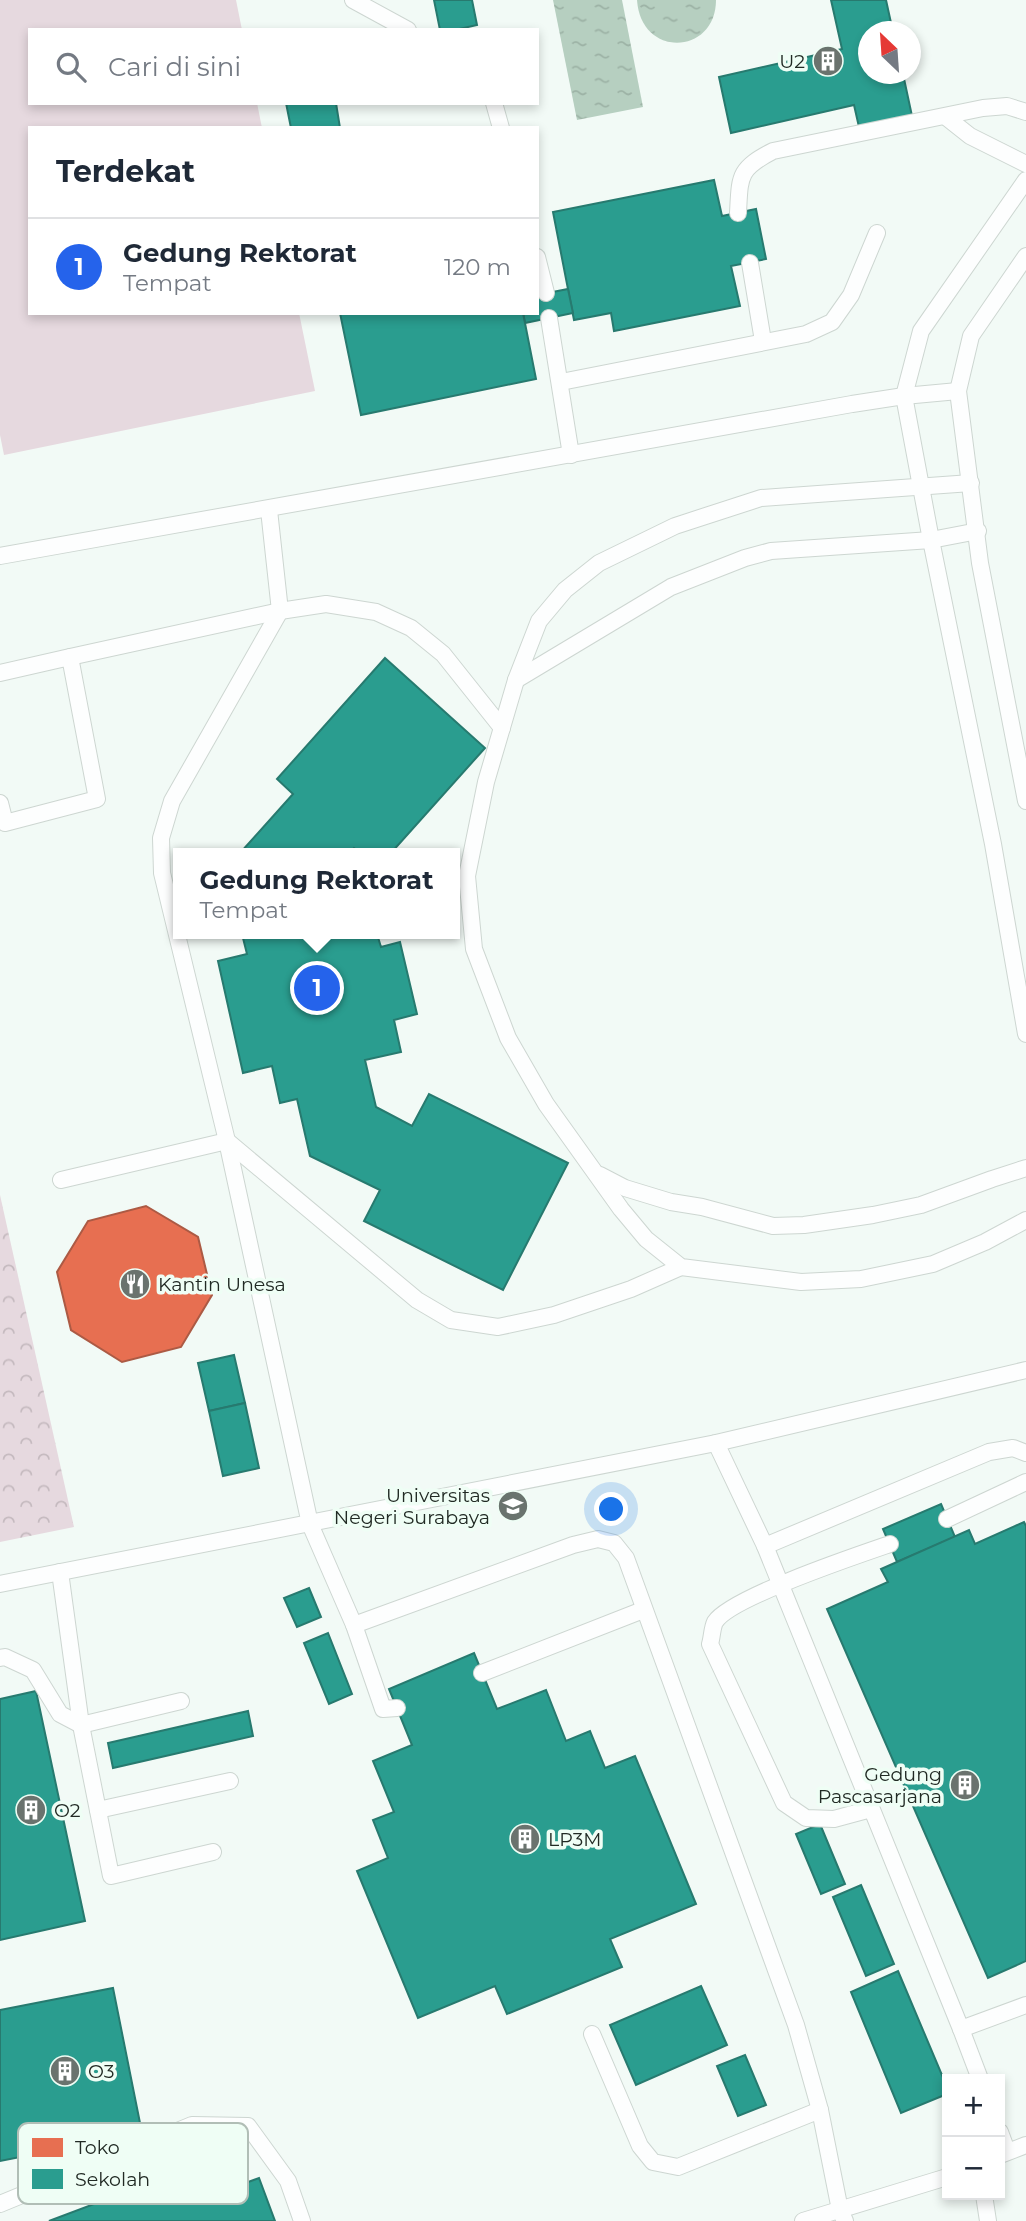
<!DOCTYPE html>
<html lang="id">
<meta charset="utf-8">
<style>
body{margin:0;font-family:Montserrat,sans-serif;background:#f6f6f7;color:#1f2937}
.controls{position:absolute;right:21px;bottom:21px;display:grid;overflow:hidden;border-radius:0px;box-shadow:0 4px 10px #0003}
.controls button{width:63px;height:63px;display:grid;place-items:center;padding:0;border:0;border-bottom:2px solid #e0e1e3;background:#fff;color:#1f2937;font:35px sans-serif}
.compass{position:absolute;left:858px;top:21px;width:63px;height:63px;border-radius:50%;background:#fff;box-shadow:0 4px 10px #0003;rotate:335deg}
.you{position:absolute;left:612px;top:1510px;width:24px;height:24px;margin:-18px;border:5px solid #fff;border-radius:50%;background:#1a73e8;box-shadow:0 0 0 10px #1a73e833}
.badge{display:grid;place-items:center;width:46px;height:46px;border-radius:50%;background:#2563eb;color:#fff;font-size:23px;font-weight:700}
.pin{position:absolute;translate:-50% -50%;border:4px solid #fff;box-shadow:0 2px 7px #0006}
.popup{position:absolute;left:173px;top:848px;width:287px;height:91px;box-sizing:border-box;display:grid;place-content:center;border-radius:0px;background:#fff;filter:drop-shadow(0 2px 5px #0005);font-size:23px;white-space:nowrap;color:#747a83}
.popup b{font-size:26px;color:#1f2937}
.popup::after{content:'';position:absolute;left:50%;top:100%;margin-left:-14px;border:14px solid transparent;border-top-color:#fff}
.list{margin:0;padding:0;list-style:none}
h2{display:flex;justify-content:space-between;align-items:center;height:91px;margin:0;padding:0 28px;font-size:30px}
h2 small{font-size:23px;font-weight:400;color:#747a83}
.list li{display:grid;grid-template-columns:46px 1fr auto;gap:21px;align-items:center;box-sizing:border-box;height:98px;padding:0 28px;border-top:2px solid #e0e1e3}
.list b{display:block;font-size:26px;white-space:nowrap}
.list p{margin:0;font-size:23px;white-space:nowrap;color:#747a83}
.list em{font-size:23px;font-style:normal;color:#747a83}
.icon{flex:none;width:38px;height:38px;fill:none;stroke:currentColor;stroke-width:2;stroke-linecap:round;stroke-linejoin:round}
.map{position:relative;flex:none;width:1026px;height:2221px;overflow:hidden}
.search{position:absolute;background:#fff;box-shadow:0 4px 10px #0003;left:28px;top:28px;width:511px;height:77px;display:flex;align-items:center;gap:18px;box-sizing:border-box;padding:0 24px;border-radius:0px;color:#747a83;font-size:26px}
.panel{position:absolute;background:#fff;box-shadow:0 4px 10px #0003;left:28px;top:126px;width:511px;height:189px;border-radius:0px}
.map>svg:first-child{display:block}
.grass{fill:#e6d9df}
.park{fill:url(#park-crowns)}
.water{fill:url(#water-ripples)}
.shops{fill:#e76f51;stroke:#ac5a44;stroke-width:2}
.schools{fill:#2a9d8f;stroke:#277a6f;stroke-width:2}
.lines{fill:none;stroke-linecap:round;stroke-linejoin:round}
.service-casing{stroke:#cdd6d1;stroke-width:18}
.service{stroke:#fdfefe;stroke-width:16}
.labels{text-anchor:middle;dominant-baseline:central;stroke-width:7;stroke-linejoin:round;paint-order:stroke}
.poi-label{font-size:19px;fill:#212a24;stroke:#effef5;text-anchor:start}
.key{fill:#effef5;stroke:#b1beb6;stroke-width:2}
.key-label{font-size:19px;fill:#212a24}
</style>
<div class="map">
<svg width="1026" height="2221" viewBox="0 0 1026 2221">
<defs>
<pattern id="park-crowns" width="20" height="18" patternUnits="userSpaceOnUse" patternTransform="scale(1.75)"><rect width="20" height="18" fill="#e6d9df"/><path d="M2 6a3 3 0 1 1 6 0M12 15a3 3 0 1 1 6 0" fill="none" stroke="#c5babf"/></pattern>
<pattern id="water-ripples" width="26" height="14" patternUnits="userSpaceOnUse" patternTransform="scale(1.75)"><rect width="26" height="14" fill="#b6cfc0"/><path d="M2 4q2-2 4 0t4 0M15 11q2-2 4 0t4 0" fill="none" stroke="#9cb2a5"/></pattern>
</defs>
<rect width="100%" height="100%" fill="#f2faf6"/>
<!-- grass -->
<path class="grass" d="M0 0H236L242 30H30V103H257L262 128H30V313H299L315 391 4 455 0 435Z"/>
<!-- park -->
<path class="park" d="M0 1195 74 1527 0 1542Z"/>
<!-- water -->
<g class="water">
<path d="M553 0H622L643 107 577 120Z"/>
<path d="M637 0H716C716 55 641 59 637 0Z"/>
</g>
<!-- shops -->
<path class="shops" d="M146 1206 198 1237 212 1295 181 1347 122 1362 71 1330 57 1272 88 1221Z"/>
<!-- schools -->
<g class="schools">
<path d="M434 0H472L477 25 455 30H440Z"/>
<path d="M831 0H886L893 32H869V74H903L912 116 859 127 854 105 731 133 719 77 842 49Z"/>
<path d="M286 103H336L340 128H291Z"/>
<path d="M714 180 722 216 756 209 766 259 731 266 740 306 614 331 611 313 574 320 553 212Z"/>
<path d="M568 289 573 313 525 323 523 313H537V295Z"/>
<path d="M340 313H523L536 379 361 415Z"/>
<path d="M385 658 485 748 391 853H360L354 848 349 853H240L293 794 277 779Z"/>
<path d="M242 934H377L381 947 400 942 417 1014 394 1020 401 1052 365 1060 376 1107 412 1126 429 1094 568 1163 503 1290 364 1221 380 1190 310 1156 297 1099 280 1103 272 1066 243 1073 218 961 247 954Z"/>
<path d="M234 1355 245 1403 209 1411 198 1363Z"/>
<path d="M245 1403 259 1468 223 1476 209 1411Z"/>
<path d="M941 1504 955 1537 897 1562 883 1529Z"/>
<path d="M1024 1522 1026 1526V1961L988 1978 827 1609 888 1582 881 1569 969 1530 975 1544Z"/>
<path d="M309 1588 321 1617 297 1627 284 1598Z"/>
<path d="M328 1633 352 1694 329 1704 304 1643Z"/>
<path d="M474 1653 497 1709 546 1690 566 1741 590 1731 605 1768 635 1756 696 1904 610 1939 622 1967 507 2014 495 1986 418 2018 357 1871 388 1858 373 1820 394 1812 373 1761 412 1745 389 1689Z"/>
<path d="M36 1691 85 1921 0 1940V1699Z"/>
<path d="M248 1711 253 1736 113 1768 108 1743Z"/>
<path d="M820 1824 845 1884 821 1894 796 1834Z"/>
<path d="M861 1885 894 1964 866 1976 833 1897Z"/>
<path d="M898 1971 947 2087V2094L901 2113 851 1992Z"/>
<path d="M701 1986 727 2045 636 2085 610 2025Z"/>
<path d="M113 1988 142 2133 0 2161V2010Z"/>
<path d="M745 2055 766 2105 738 2116 717 2066Z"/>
<path d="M189 2176 199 2200 259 2178 275 2221H49L139 2187 141 2194Z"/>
</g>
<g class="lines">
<!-- service casing -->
<g class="service-casing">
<g id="service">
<path d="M353 0 408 30"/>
<path d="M494 103 501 128"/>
<path d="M946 117 970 136 1026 164"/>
<path d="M1026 180 921 331 904 396 931 540 993 844 1026 1034"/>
<path d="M738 213C740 176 738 169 773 151L983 108 1007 106 1026 112"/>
<path d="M1026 256 971 336 958 391 980 563 1026 801"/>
<path d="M537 257 546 293"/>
<path d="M750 263 763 341"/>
<path d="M549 318 571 455"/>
<path d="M561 382 806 334 832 322 851 295 877 233"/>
<path d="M971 483 761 498 675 526 599 563 565 590 539 621 516 680 486 782 467 876 474 949 508 1038 546 1104 621 1209 646 1239 681 1267 801 1282 861 1279 933 1264 985 1242 1026 1220"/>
<path d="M269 510 280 611 326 604 376 612 411 628 443 654 502 728"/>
<path d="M0 556 852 404 904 396 958 391"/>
<path d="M280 611 172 801 161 838 162 873 227 1141 310 1524 354 1625 383 1709 397 1708"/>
<path d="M70 657 280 611"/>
<path d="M0 673 70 657 97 799 5 823 0 803"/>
<path d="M516 680 671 587 745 558 771 551 931 540 978 531"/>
<path d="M600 1175 625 1188 671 1202 702 1207 773 1226 804 1225 873 1215 921 1205 992 1179 1026 1168"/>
<path d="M61 1180 227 1141 417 1300 451 1320 498 1327 554 1315 631 1289 681 1267"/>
<path d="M716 1443 765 1546 961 2029 1026 2005"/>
<path d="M947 1519 1026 1482"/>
<path d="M765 1546 989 1452 1013 1448 1026 1453"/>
<path d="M60 1572 81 1725 111 1876 213 1852"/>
<path d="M0 1584 716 1443 1026 1370"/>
<path d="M354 1625 573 1545 598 1539 614 1543 626 1558 796 2025 820 2110 840 2210 845 2221"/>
<path d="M0 1658 5 1657 33 1670 60 1714 81 1725 181 1701"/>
<path d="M482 1673 643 1610"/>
<path d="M871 1809 834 1819 806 1818 784 1803 710 1644C712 1638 712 1628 715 1622 730 1598 858 1555 890 1544"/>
<path d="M98 1810 230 1781"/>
<path d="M961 2029 980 2079"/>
<path d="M592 2034 640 2146 653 2162 678 2167 820 2110"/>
<path d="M1000 2132 1007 2151"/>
<path d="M1000 2155 1026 2145"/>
<path d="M984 2195 988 2221"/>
<path d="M0 2204 192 2125 248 2126 288 2181 302 2221"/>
<path d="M803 2221 947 2177"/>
</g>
</g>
<!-- service -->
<use href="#service" class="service"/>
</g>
<!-- icons -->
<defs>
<g id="building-disc" transform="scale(1.575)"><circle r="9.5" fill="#6a736e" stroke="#effef5"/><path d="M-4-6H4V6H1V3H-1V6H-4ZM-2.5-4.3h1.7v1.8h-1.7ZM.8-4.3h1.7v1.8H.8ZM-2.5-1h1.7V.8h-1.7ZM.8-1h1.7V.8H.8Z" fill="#fff"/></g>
<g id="restaurant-disc" transform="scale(1.575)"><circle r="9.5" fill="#6a736e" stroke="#effef5"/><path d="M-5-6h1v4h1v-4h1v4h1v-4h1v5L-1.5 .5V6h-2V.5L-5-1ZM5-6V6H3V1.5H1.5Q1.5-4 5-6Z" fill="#fff"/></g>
<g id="university-disc" transform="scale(1.575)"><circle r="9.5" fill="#6a736e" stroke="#effef5"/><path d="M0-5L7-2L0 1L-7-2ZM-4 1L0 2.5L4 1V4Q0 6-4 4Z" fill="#fff"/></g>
</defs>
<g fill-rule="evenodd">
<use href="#building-disc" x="828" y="61"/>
<use href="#restaurant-disc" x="135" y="1284"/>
<use href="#university-disc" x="513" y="1506"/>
<use href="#building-disc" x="965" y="1785"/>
<use href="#building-disc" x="31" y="1810"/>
<use href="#building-disc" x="525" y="1839"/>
<use href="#building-disc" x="65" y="2071"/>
</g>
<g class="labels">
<!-- poi labels -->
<g class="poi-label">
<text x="805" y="61" text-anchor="end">U2</text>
<text x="158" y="1284">Kantin Unesa</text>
<text x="490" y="1495" text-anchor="end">Universitas<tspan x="490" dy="22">Negeri Surabaya</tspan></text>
<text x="942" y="1774" text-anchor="end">Gedung<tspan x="942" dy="22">Pascasarjana</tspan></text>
<text x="54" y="1810">O2</text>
<text x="548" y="1839">LP3M</text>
<text x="88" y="2071">O3</text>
</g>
</g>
<!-- legend -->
<rect x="18" y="2123" width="230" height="81" rx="10" class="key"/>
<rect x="32" y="2138" width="31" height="19" fill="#e76f51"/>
<rect x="32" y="2169" width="31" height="20" fill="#2a9d8f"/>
<g class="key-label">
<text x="75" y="2154">Toko</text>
<text x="75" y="2186">Sekolah</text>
</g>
</svg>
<div class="controls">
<button>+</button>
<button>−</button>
</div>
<svg class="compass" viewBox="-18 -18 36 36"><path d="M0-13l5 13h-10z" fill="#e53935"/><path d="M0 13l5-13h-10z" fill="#747a83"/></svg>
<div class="you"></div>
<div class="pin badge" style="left:317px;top:988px">1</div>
<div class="popup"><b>Gedung Rektorat</b>Tempat</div>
<div class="search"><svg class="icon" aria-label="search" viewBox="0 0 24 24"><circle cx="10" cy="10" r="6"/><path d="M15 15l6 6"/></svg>Cari di sini</div>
<section class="panel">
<h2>Terdekat<small></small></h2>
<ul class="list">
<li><span class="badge">1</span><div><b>Gedung Rektorat</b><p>Tempat</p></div><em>120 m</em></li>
</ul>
</section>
</div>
